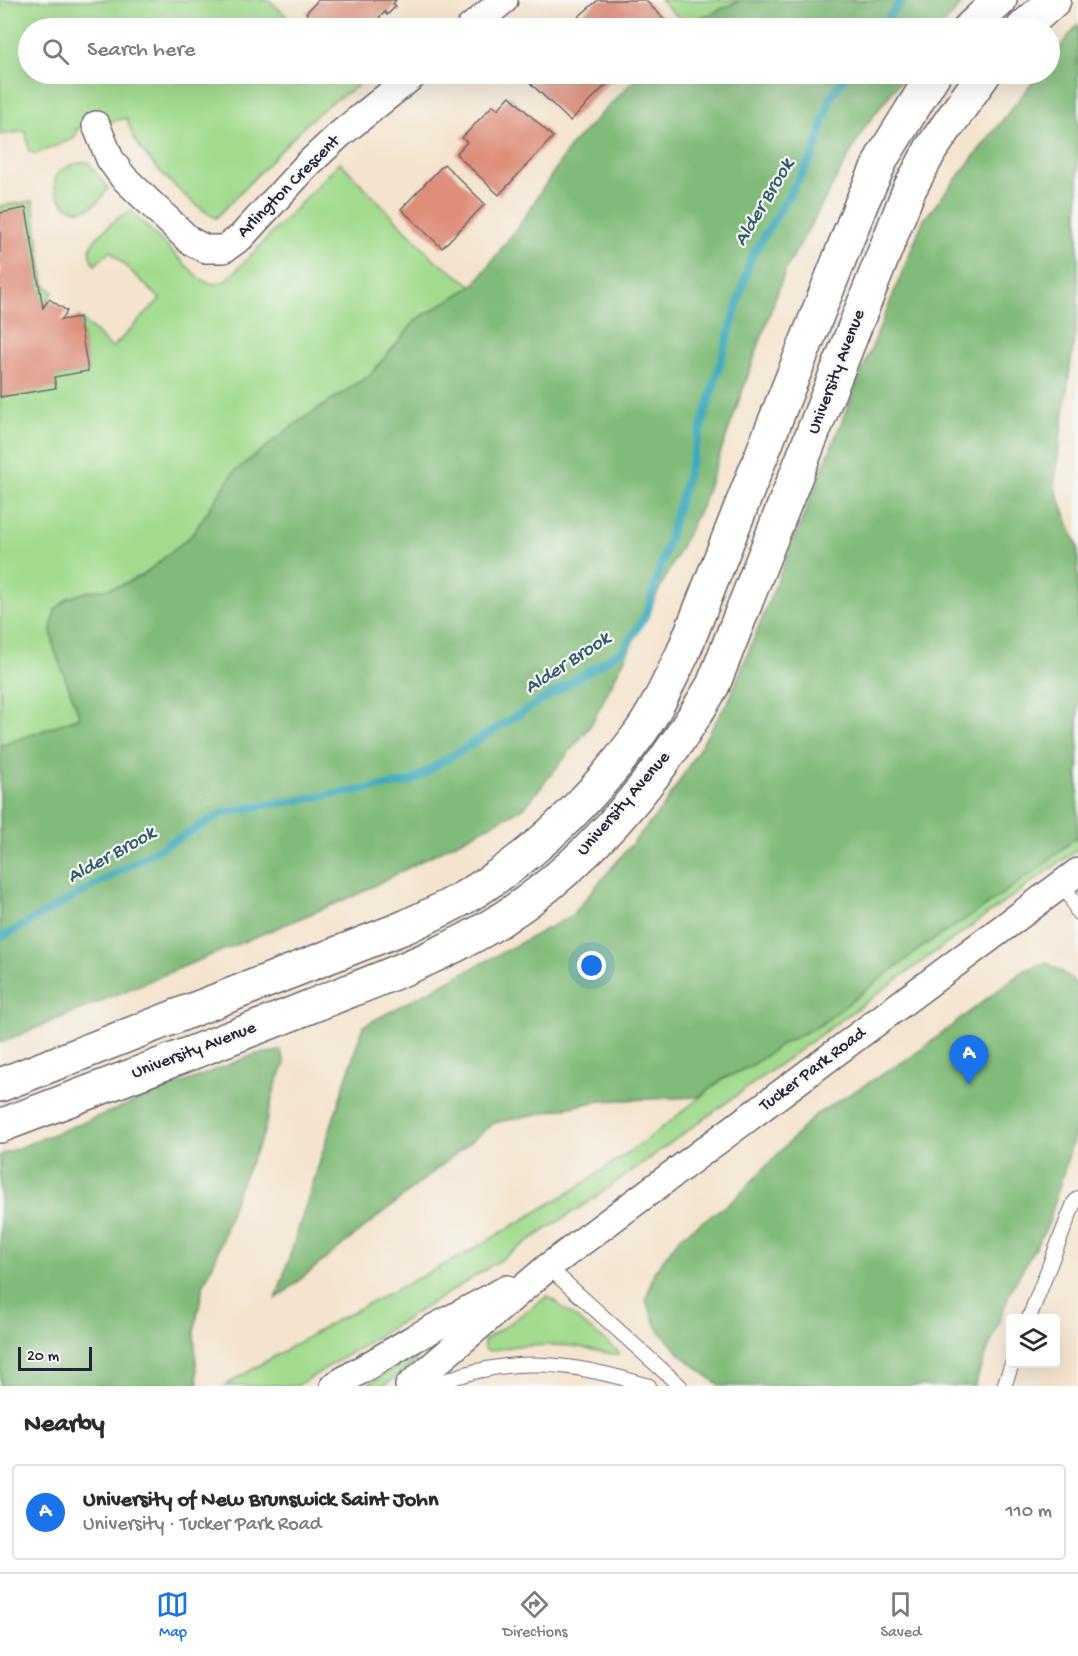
<!DOCTYPE html>
<meta charset="utf-8">
<style>
body{margin:0;font-family:"Gochi Hand",sans-serif;background:#f7f7f7;color:#2b2b33}
.controls{position:absolute;right:18px;bottom:18px;display:grid;overflow:hidden;border-radius:6px;box-shadow:0 6px 24px #0002}
.controls button{width:54px;height:54px;display:grid;place-items:center;padding:0;border:0;border-bottom:2px solid #e1e1e2;background:#fff;color:#2b2b33;font:30px sans-serif}
.scale{position:absolute;left:18px;bottom:15px;width:74px;box-sizing:border-box;padding-left:6px;border:3px solid #22223b;border-top:0;font-size:16px;line-height:21px;white-space:nowrap;color:#22223b;-webkit-text-stroke:4px #f6f6f2;paint-order:stroke}
.you{position:absolute;left:592px;top:966px;width:21px;height:21px;margin:-15px;border:4px solid #fff;border-radius:50%;background:#1a73e8;box-shadow:0 0 0 9px #1a73e833}
.badge{display:grid;place-items:center;width:39px;height:39px;border-radius:50%;background:#1a73e8;color:#fff;font-size:20px;font-weight:700}
.pin{position:absolute;translate:-50% -50px;filter:drop-shadow(0 2px 3px #0008)}
.pin::after{content:'';position:absolute;top:32px;width:21px;height:18px;background:inherit;clip-path:polygon(0 0,100% 0,50% 100%)}
.list{margin:0;padding:0;list-style:none}
h2{display:flex;justify-content:space-between;align-items:center;height:78px;margin:0;padding:0 24px;font-size:26px}
h2 small{font-size:20px;font-weight:400;color:#7c7c81}
.list li{display:grid;grid-template-columns:39px 1fr auto;gap:18px;align-items:center;box-sizing:border-box;height:96px;margin:0 12px 12px;padding:0 12px;border:2px solid #e1e1e2;border-radius:6px}
.list b{display:block;font-size:22px;white-space:nowrap}
.list p{margin:0;font-size:20px;white-space:nowrap;color:#7c7c81}
.list em{font-size:20px;font-style:normal;color:#7c7c81}
.icon{flex:none;width:33px;height:33px;fill:none;stroke:currentColor;stroke-width:2;stroke-linecap:round;stroke-linejoin:round}
.map{position:relative;flex:none;width:1078px;height:1386px;overflow:hidden}
.search{position:absolute;background:#fff;box-shadow:0 6px 24px #0002;left:18px;right:18px;top:18px;height:66px;display:flex;align-items:center;gap:15px;box-sizing:border-box;padding:0 21px;border-radius:33px;color:#7c7c81;font-size:22px}
.sheet{height:186px;background:#fff}
nav{display:flex;justify-content:space-around;align-items:center;box-sizing:border-box;height:84px;border-top:2px solid #e1e1e2;background:#fff;font-size:16px;color:#7c7c81}
nav a{display:grid;justify-items:center;gap:3px}
nav .on{color:#1a73e8}
.map>svg:first-child{display:block}
.green{fill:#a2db8e;stroke:#627e64;stroke-width:1.5}
.forest{fill:#81bb79;stroke:#526e5a;stroke-width:1.5}
.lines{fill:none;stroke-linecap:round;stroke-linejoin:round}
.stream{stroke:#3caabb;stroke-width:8}
.building{fill:#de8e79}
.lane-casing{stroke:#6c666e;stroke-width:16}
.street-casing{stroke:#6c666e;stroke-width:30}
.secondary-casing{stroke:#6c666e;stroke-width:36}
.lane{stroke:#fff;stroke-width:14}
.street{stroke:#fff;stroke-width:27}
.secondary{stroke:#fff;stroke-width:33}
.labels{text-anchor:middle;dominant-baseline:central;stroke-width:4.5;stroke-linejoin:round;paint-order:stroke}
.street-label{font-size:18px;fill:#22223b;stroke:#f6f6f2}
.water-label{font-size:20px;font-style:italic;fill:#2c586e;stroke:#f6f6f2}
</style>
<div class="map">
<svg width="1078" height="1386" viewBox="0 0 1078 1386">
<rect width="100%" height="100%" fill="#f6f6f2"/>
<filter id="ink" filterUnits="userSpaceOnUse"><feTurbulence type="fractalNoise" baseFrequency=".0167" numOctaves="2"/><feDisplacementMap in="SourceGraphic" scale="12" xChannelSelector="R" yChannelSelector="G"/><feConvolveMatrix kernelMatrix="1 2 1 2 8 2 1 2 1" color-interpolation-filters="sRGB"/></filter>
<filter id="wash" filterUnits="userSpaceOnUse"><feTurbulence type="fractalNoise" baseFrequency=".008" numOctaves="4" result="noise"/><feDisplacementMap in="SourceGraphic" scale="24" xChannelSelector="R" yChannelSelector="G"/><feGaussianBlur stdDeviation="1.35" result="paint"/><feColorMatrix in="noise" values="0 0 0 0 0 0 0 0 0 0 0 0 0 0 0 0 0 1.4 0 .05"/><feComposite in="paint" operator="in"/></filter>
<g filter="url(#wash)">
<rect width="100%" height="100%" fill="#f4e4ce"/>
<!-- green -->
<g class="green">
<path d="M0 0H269L299 28H28V74H345L358 86 329 104 305 125 216 218C191 205 150 164 135 140 131 133 129 125 127 118L76 129 77 133 73 139 35 154 29 151 26 131 0 135Z"/>
<path d="M660 0H741L687 25Z"/>
<path d="M83 162H88L108 188C82 236 43 194 58 173 63 167 75 164 83 162Z"/>
<path d="M340 162 435 260 473 286 417 319 370 375 295 424 234 472 192 535 143 575 120 586 86 592 54 648 80 717 0 746V397L54 377 88 371 79 317 112 348 160 299 110 251 95 265C90 259 88 254 91 247 94 237 121 214 131 211L199 278C210 285 218 286 229 278Z"/>
<path d="M33 201 44 284 53 292 43 308 26 209 0 213V206Z"/>
<path d="M1078 836V849L590 1201 466 1282 297 1386H224L335 1321 465 1254 575 1189 649 1138 722 1080 754 1064 782 1044 820 1025 926 944 974 914 1039 868Z"/>
<path d="M548 1296 618 1351V1355L574 1346 554 1345 515 1346 490 1351 484 1349V1341Z"/>
<path d="M411 1359H415L417 1361 383 1386H365Z"/>
</g>
<!-- forest -->
<g class="forest">
<path d="M741 0H965L941 28H684L687 25Z"/>
<path d="M1078 24V310L1054 485 1078 548V836L1039 868 974 914 926 944 820 1025 782 1044 754 1064 721 1080 699 1097 599 1101 494 1123 276 1299 363 1026 571 916 664 806 729 700 923 221 1039 74H1050V60Z"/>
<path d="M640 74H906L865 127 785 271 702 505 591 725 525 807 356 895 0 1043V746L80 717 54 648 51 629 55 610 68 598 86 592 120 586 143 575 192 535 234 472 295 424 370 375 417 319 473 286 520 224 571 145Z"/>
<path d="M1047 962 1072 979 1078 988V1123L1048 1225 1011 1290 974 1386H720L680 1354 658 1329 646 1301 654 1272 680 1237 735 1199 815 1115 911 1057 1023 971Z"/>
<path d="M281 1051 285 1064 275 1087 263 1135 237 1192 216 1258 203 1286 194 1333 198 1386H0V1155L256 1054Z"/>
</g>
<g class="lines">
<!-- stream -->
<g class="stream">
<path d="M881 28 902 0"/>
<path d="M0 938 225 812 410 782 623 650 647 613 751 258 815 152 831 96 848 74"/>
</g>
</g>
<g id="blocks">
<!-- building -->
<g class="building">
<path d="M318 0H396L393 4 396 6 387 15 385 12 370 27 372 28H322L306 13Z"/>
<path d="M598 0H645L667 22 660 28H573L581 20 578 17Z"/>
<path d="M529 74H617L570 121 525 78Z"/>
<path d="M510 96 553 137 499 195 456 154 467 142 462 138 493 105 498 109Z"/>
<path d="M444 164 485 204 442 248 401 209Z"/>
<path d="M26 208 43 308 49 299 67 311 61 320 79 317 88 371 54 377 56 388 0 397V213Z"/>
</g>
</g>
</g>
<g filter="url(#ink)">
<use href="#blocks" fill-opacity="0" stroke="#6c666e" stroke-width="1.5"/>
<g class="lines">
<!-- lane casing -->
<g class="lane-casing">
<g id="lane">
<path d="M1064 882 1078 913"/>
<path d="M548 1267 680 1386"/>
<path d="M1029 1318 1074 1203 1078 1198"/>
<path d="M432 1386C508 1353 573 1362 649 1386"/>
<path d="M1004 1386 1012 1364"/>
</g>
</g>
<!-- street casing -->
<g class="street-casing">
<g id="street">
<path d="M470 28 504 0"/>
<path d="M96 125 110 159 123 177 190 241 206 249H224L241 237 307 165 339 135 415 74"/>
<path d="M334 1386 415 1338 507 1289"/>
<path d="M409 1386 548 1267 1078 872"/>
</g>
</g>
<!-- secondary casing -->
<g class="secondary-casing">
<g id="secondary">
<path d="M970 28 1000 0"/>
<path d="M1023 28 1054 0"/>
<path d="M0 1085 405 927C433 914 461 901 486 884 543 847 597 792 637 737 656 712 669 681 683 653L862 202 883 156 934 74"/>
<path d="M0 1126C103 1087 206 1048 309 1007 373 981 440 958 499 921 589 863 660 777 713 685L909 190 931 149 984 74"/>
</g>
</g>
<!-- lane -->
<use href="#lane" class="lane"/>
<!-- street -->
<use href="#street" class="street"/>
<!-- secondary -->
<use href="#secondary" class="secondary"/>
</g>
</g>
<g class="labels">
<!-- street labels -->
<g class="street-label">
<text transform="translate(289 187) rotate(-45)">Arlington Crescent</text>
<text transform="translate(837 372) rotate(-69)">University Avenue</text>
<text transform="translate(624 804) rotate(-49)">University Avenue</text>
<text transform="translate(194 1051) rotate(-21)">University Avenue</text>
<text transform="translate(813 1070) rotate(-37)">Tucker Park Road</text>
</g>
<!-- water labels -->
<g class="water-label">
<text transform="translate(765 203) rotate(-59)">Alder Brook</text>
<text transform="translate(568 664) rotate(-33)">Alder Brook</text>
<text transform="translate(112 856) rotate(-29)">Alder Brook</text>
</g>
</g>
</svg>
<div class="controls">
<button><svg class="icon" aria-label="layers" viewBox="0 0 24 24"><path d="M12 4l9 5-9 5-9-5zM3 14l9 5 9-5"/></svg></button>
</div>
<div class="scale">20 m</div>
<div class="you"></div>
<div class="pin badge" style="left:969px;top:1085px">A</div>
<div class="search"><svg class="icon" aria-label="search" viewBox="0 0 24 24"><circle cx="10" cy="10" r="6"/><path d="M15 15l6 6"/></svg>Search here</div>
</div>
<section class="sheet">
<h2>Nearby<small></small></h2>
<ul class="list">
<li><span class="badge">A</span><div><b>University of New Brunswick Saint John</b><p>University · Tucker Park Road</p></div><em>110 m</em></li>
</ul>
</section>
<nav>
<a class="on"><svg class="icon" aria-label="map" viewBox="0 0 24 24"><path d="M3 6l6-2 6 2 6-2v14l-6 2-6-2-6 2zM9 4v14M15 6v14"/></svg>Map</a>
<a><svg class="icon" aria-label="directions" viewBox="0 0 24 24"><path d="M12 3l9 9-9 9-9-9zM9 14v-3h6M13 9l2 2-2 2"/></svg>Directions</a>
<a><svg class="icon" aria-label="saved" viewBox="0 0 24 24"><path d="M7 4h10v16l-5-4-5 4z"/></svg>Saved</a>
</nav>
